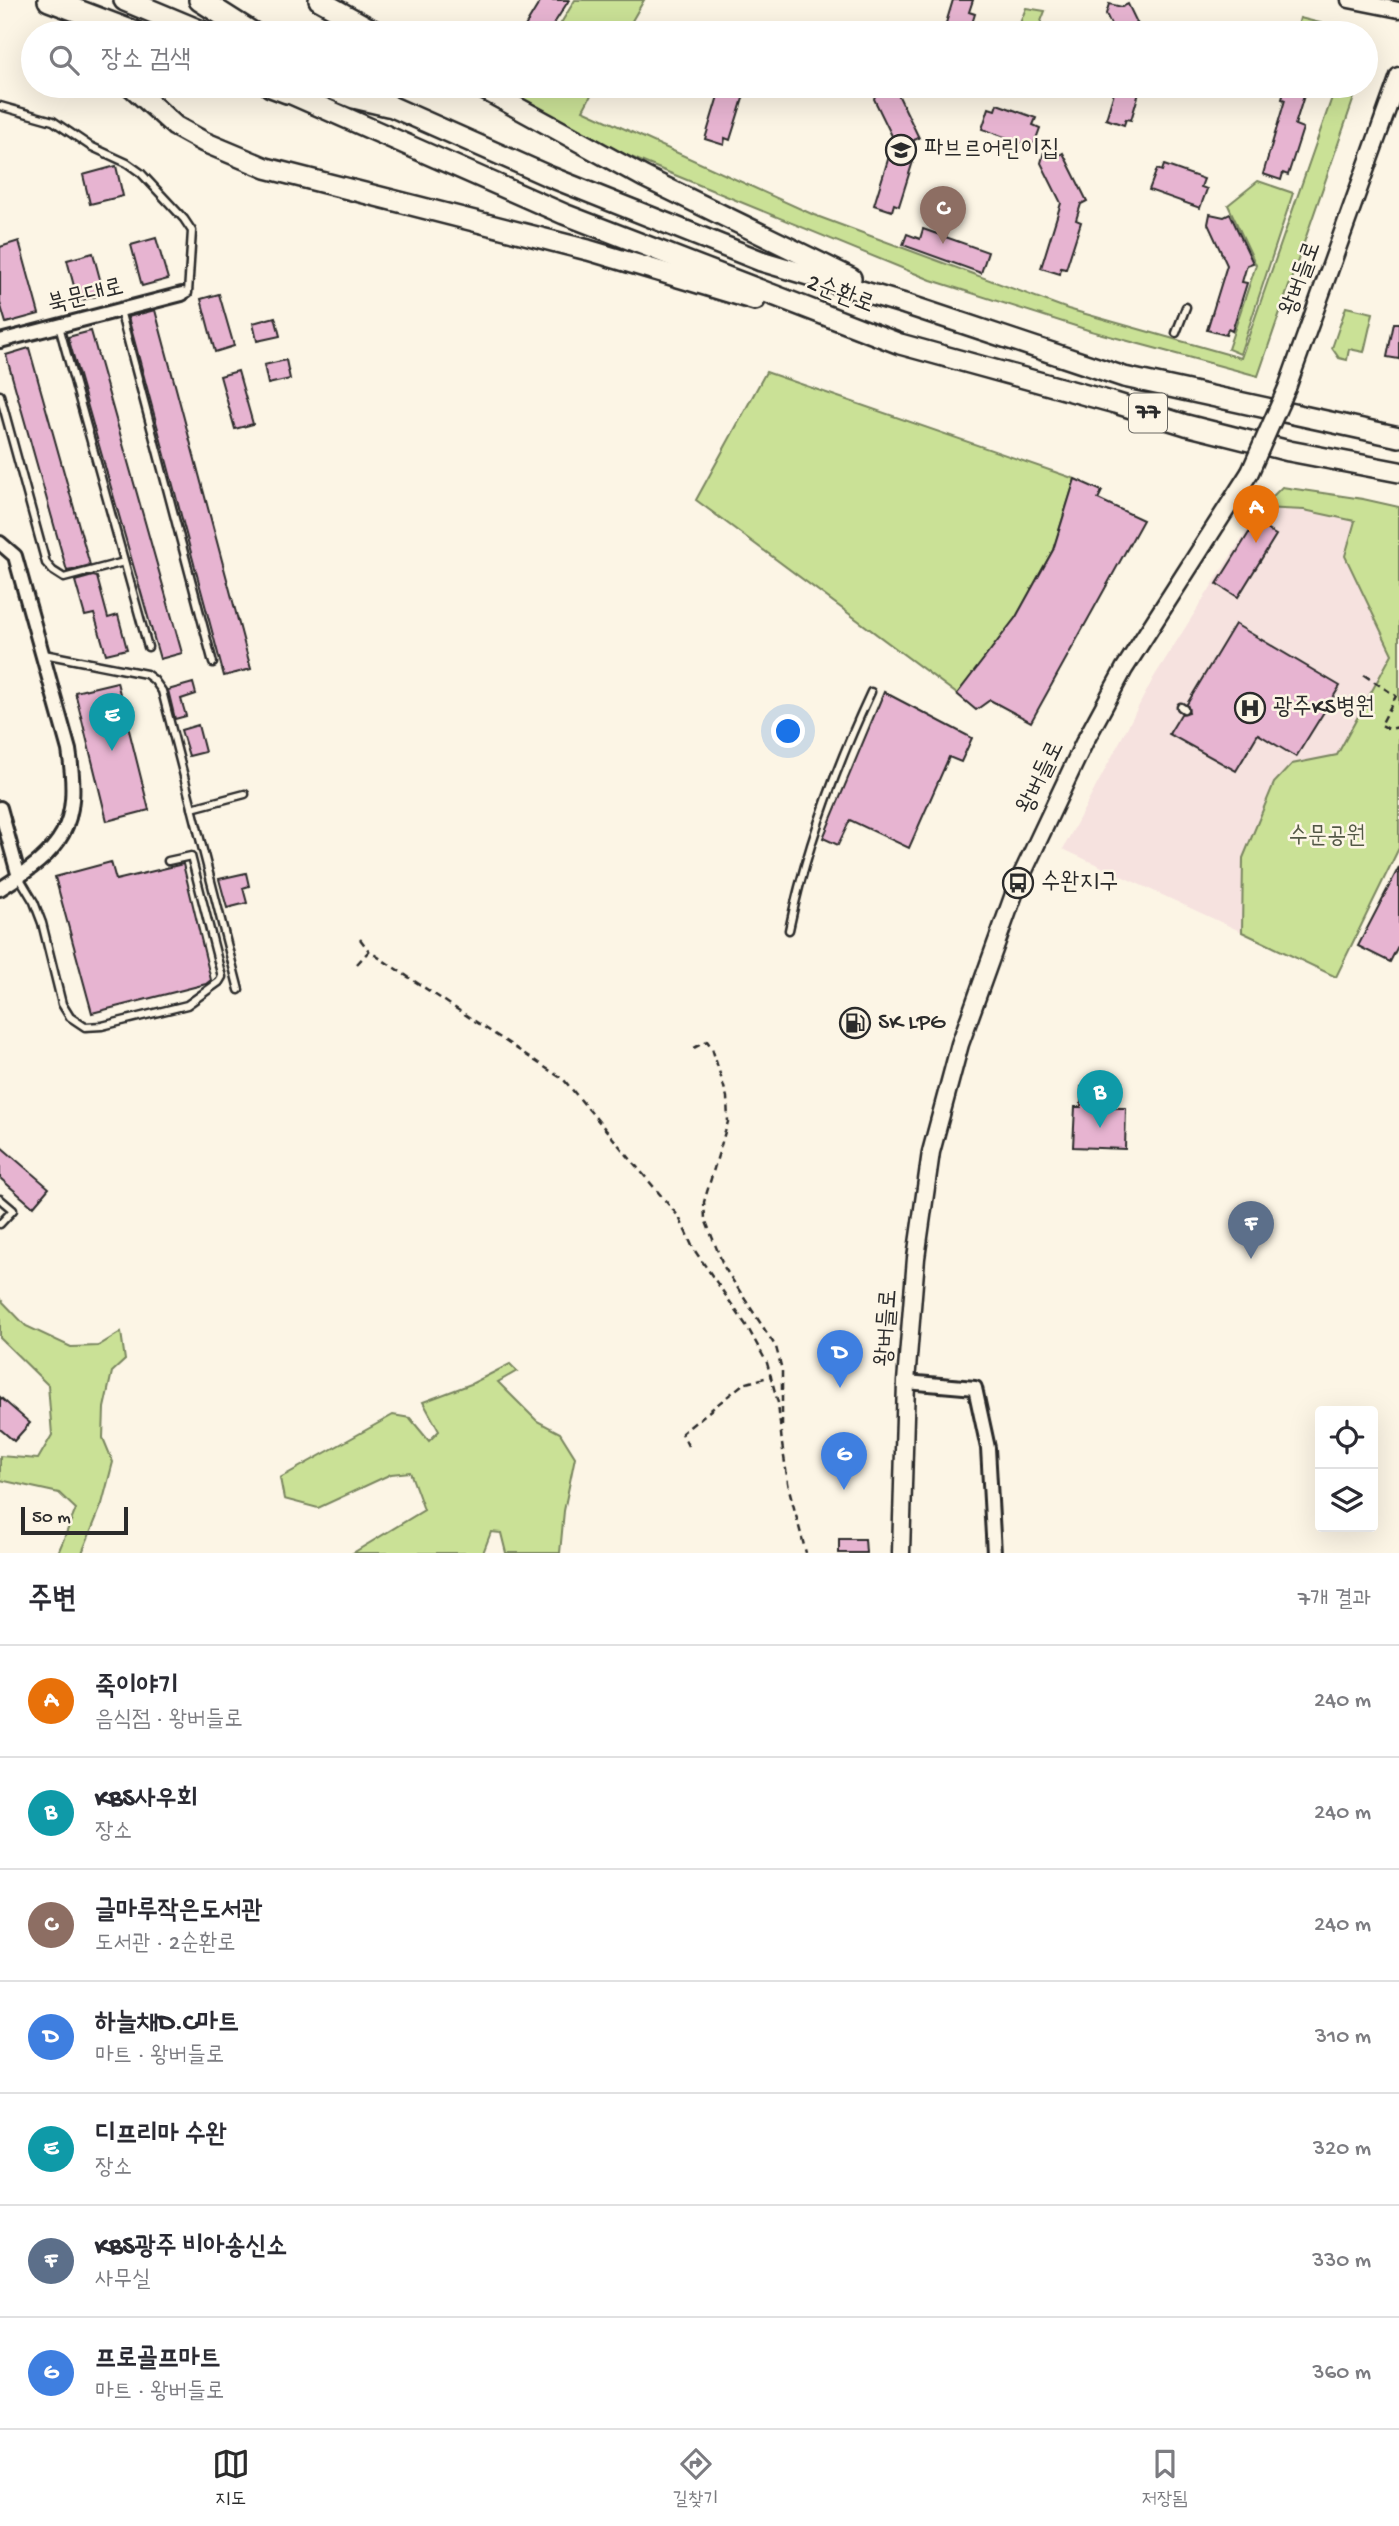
<!DOCTYPE html>
<html lang="ko">
<meta charset="utf-8">
<style>
body{margin:0;font-family:"Gochi Hand","Poor Story",sans-serif;background:#f2f2f3;color:#2b2b33}
.controls{position:absolute;right:21px;bottom:21px;display:grid;overflow:hidden;border-radius:7px;box-shadow:0 7px 28px #0002}
.controls button{width:63px;height:63px;display:grid;place-items:center;padding:0;border:0;border-bottom:2px solid #e1e1e2;background:#fff;color:#2b2b33;font:35px sans-serif}
.scale{position:absolute;left:21px;bottom:18px;width:107px;box-sizing:border-box;padding-left:7px;border:4px solid #2b2b2b;border-top:0;font-size:19px;line-height:24px;white-space:nowrap;color:#2b2b2b;-webkit-text-stroke:5px #fcf5e5;paint-order:stroke}
.you{position:absolute;left:789px;top:732px;width:24px;height:24px;margin:-18px;border:5px solid #fff;border-radius:50%;background:#1a73e8;box-shadow:0 0 0 10px #1a73e833}
.badge{display:grid;place-items:center;width:46px;height:46px;border-radius:50%;background:#2b2b2b;color:#fff;font-size:23px;font-weight:700}
.pin{position:absolute;translate:-50% -58px;filter:drop-shadow(0 2px 4px #0008)}
.pin::after{content:'';position:absolute;top:37px;width:24px;height:21px;background:inherit;clip-path:polygon(0 0,100% 0,50% 100%)}
.list{margin:0;padding:0;list-style:none}
h2{display:flex;justify-content:space-between;align-items:center;height:91px;margin:0;padding:0 28px;font-size:30px}
h2 small{font-size:23px;font-weight:400;color:#7c7c81}
.list li{display:grid;grid-template-columns:46px 1fr auto;gap:21px;align-items:center;box-sizing:border-box;height:112px;padding:0 28px;border-top:2px solid #e1e1e2}
.list b{display:block;font-size:26px;white-space:nowrap}
.list p{margin:0;font-size:23px;white-space:nowrap;color:#7c7c81}
.list em{font-size:23px;font-style:normal;color:#7c7c81}
.icon{flex:none;width:38px;height:38px;fill:none;stroke:currentColor;stroke-width:2;stroke-linecap:round;stroke-linejoin:round}
.map{position:relative;flex:none;width:1399px;height:1553px;overflow:hidden}
.search{position:absolute;background:#fff;box-shadow:0 7px 28px #0002;left:21px;right:21px;top:21px;height:77px;display:flex;align-items:center;gap:18px;box-sizing:border-box;padding:0 24px;border-radius:38px;color:#7c7c81;font-size:26px}
.sheet{height:875px;background:#fff}
nav{display:flex;justify-content:space-around;align-items:center;box-sizing:border-box;height:98px;border-top:2px solid #e1e1e2;background:#fff;font-size:19px;color:#7c7c81}
nav a{display:grid;justify-items:center;gap:4px}
nav .on{color:#2b2b2b}
.map>svg:first-child{display:block}
.built{fill:#f6e2df}
.green{fill:#cae196;stroke:#7a8660;stroke-width:2}
.building{fill:#e7b4d1;stroke:#2b2b2b;stroke-width:2}
.lines{fill:none;stroke-linecap:round;stroke-linejoin:round}
.trunk-tunnel{stroke:#d2cdc0;stroke-width:19;stroke-dasharray:19 10;stroke-linecap:butt}
.service-casing{stroke:#2b2b2b;stroke-width:11}
.minor-casing{stroke:#2b2b2b;stroke-width:18}
.tertiary-casing{stroke:#2b2b2b;stroke-width:19}
.secondary-casing{stroke:#2b2b2b;stroke-width:21}
.trunk-casing{stroke:#2b2b2b;stroke-width:24}
.motorway-casing{stroke:#2b2b2b;stroke-width:26}
.path{stroke:#2b2b2b;stroke-width:2.5;stroke-dasharray:7 5;stroke-linecap:butt}
.service{stroke:#fcf5e5;stroke-width:6}
.minor{stroke:#fcf5e5;stroke-width:12}
.tertiary{stroke:#fcf5e5;stroke-width:14}
.secondary{stroke:#fcf5e5;stroke-width:16}
.trunk{stroke:#fcf5e5;stroke-width:19}
.motorway{stroke:#fcf5e5;stroke-width:21}
.secondary-bridge-casing{stroke:#2b2b2b;stroke-width:21;stroke-linecap:butt}
.secondary-bridge{stroke:#fcf5e5;stroke-width:16}
.labels{text-anchor:middle;dominant-baseline:central;stroke-width:5;stroke-linejoin:round;paint-order:stroke}
.shield{fill:#fcf5e5;stroke:#6a6863;stroke-width:2}
.shield-label{font-size:23px;font-weight:bold;fill:#2b2b2b}
.poi-label{font-size:24px;fill:#2b2b2b;stroke:#fcf5e5;text-anchor:start}
.street-label{font-size:24px;fill:#2b2b2b;stroke:#fcf5e5}
.park-label{font-size:24px;fill:#535846;stroke:#fcf5e5}
</style>
<div class="map">
<svg width="1399" height="1553" viewBox="0 0 1399 1553">
<rect width="100%" height="100%" fill="#fcf5e5"/>
<filter id="ink" filterUnits="userSpaceOnUse"><feTurbulence type="fractalNoise" baseFrequency=".0143" numOctaves="2"/><feDisplacementMap in="SourceGraphic" scale="14" xChannelSelector="R" yChannelSelector="G"/><feConvolveMatrix kernelMatrix="1 2 1 2 8 2 1 2 1" color-interpolation-filters="sRGB"/></filter>
<g filter="url(#ink)">
<!-- built -->
<path class="built" d="M1261 508 1304 510 1356 521 1345 556 1392 654 1337 755 1292 764 1243 858 1242 932 1063 849 1154 677Z"/>
<!-- green -->
<g class="green">
<path d="M575 0H644L625 33H555Z"/>
<path d="M1026 8 1045 11 1040 24 1058 31 1056 33H1016Z"/>
<path d="M1300 18 1352 31 1351 33H1296Z"/>
<path d="M525 86H596L583 110 814 215 1068 309 1241 358 1336 86H1358L1258 376 1091 331 931 280 626 155 518 99Z"/>
<path d="M1258 181 1293 193 1240 354 1228 349 1256 265 1228 205Z"/>
<path d="M1346 307 1373 313 1364 352 1349 349 1347 360 1339 358 1332 348Z"/>
<path d="M766 372 1075 479 1053 550 1016 617 957 694 696 500Z"/>
<path d="M1282 487 1363 499 1399 507V848L1336 977 1242 932 1243 858 1274 783 1292 764 1337 755 1392 654 1345 556 1355 521 1304 510 1261 508Z"/>
<path d="M0 1299 26 1326 71 1347 98 1346 121 1332 125 1360 112 1372 104 1408 103 1438 113 1462 102 1504 82 1553H58L76 1509 59 1493 0 1480V1456L38 1459 52 1435 48 1385 0 1338Z"/>
<path d="M510 1364 517 1371 498 1382 537 1421 560 1433 575 1457 564 1511 560 1553H506L501 1533 491 1532 483 1553H353L424 1510 410 1472 391 1474 318 1508 284 1499 280 1478 393 1415 410 1418 429 1441 439 1431 423 1402 471 1384Z"/>
</g>
<!-- building -->
<g class="building">
<path d="M541 0H569L548 33H521Z"/>
<path d="M953 0H973L969 12 975 14 970 30 967 29 966 33H943Z"/>
<path d="M1109 4 1122 7 1128 4 1142 33H1115L1106 14Z"/>
<path d="M721 86H741L740 91 745 92 730 140 725 138 724 145 705 139Z"/>
<path d="M1116 86H1141L1131 120 1126 119 1124 125 1106 119Z"/>
<path d="M1281 86H1307L1295 125 1303 128 1288 175 1283 173 1281 180 1263 174 1285 100 1282 99 1284 92Z"/>
<path d="M877 89 890 92 896 90 919 138 914 140 909 157 914 158 899 206 894 204 892 211 874 205 894 140 874 99Z"/>
<path d="M997 104 1036 118 1033 125 1040 128 1033 147 982 129 989 108 995 110Z"/>
<path d="M1044 152 1058 156 1063 153 1087 201 1081 204 1076 220 1081 222 1066 269 1061 268 1060 274 1041 268 1061 203 1041 163Z"/>
<path d="M1164 165 1204 179 1201 187 1207 189 1200 208 1149 190 1157 169 1162 171Z"/>
<path d="M116 166 123 196 90 204 83 175Z"/>
<path d="M1210 214 1224 217 1230 214 1253 263 1247 265 1242 282 1247 283 1232 331 1228 329 1226 335 1207 330 1227 265 1208 224Z"/>
<path d="M923 229 988 252 981 273 903 245 907 234 920 239Z"/>
<path d="M156 238 168 279 142 286 131 245Z"/>
<path d="M19 241 39 314 6 323 0 303V247Z"/>
<path d="M93 253 104 294 78 301 67 260Z"/>
<path d="M219 294 234 346 215 352 201 299Z"/>
<path d="M155 310 251 669 224 676 128 317Z"/>
<path d="M275 317 280 336 257 341 253 323Z"/>
<path d="M1394 323H1399V359L1387 357Z"/>
<path d="M91 331 182 653 160 659 68 337Z"/>
<path d="M29 348 90 565 72 570 67 571 6 355Z"/>
<path d="M286 360 290 379 268 384 264 365Z"/>
<path d="M238 371 253 424 235 429 220 376Z"/>
<path d="M1075 479 1102 491 1098 499 1143 520 1031 722 990 700 976 710 957 694 1016 617 1053 550Z"/>
<path d="M1255 523 1276 535 1238 597 1217 584Z"/>
<path d="M93 576 97 577 108 618 118 615 127 649 106 654 94 614 85 616 75 581Z"/>
<path d="M1235 624 1340 686 1296 757 1258 734 1236 771 1169 734 1181 714 1189 712 1187 704Z"/>
<path d="M117 682 149 810 107 821 75 692Z"/>
<path d="M193 683 196 694 181 699 186 716 175 719 168 690Z"/>
<path d="M884 692 972 738 961 762 949 757 909 848 850 820 838 845 823 838Z"/>
<path d="M198 725 205 752 189 756 181 730Z"/>
<path d="M111 862 116 880 183 864 211 980 206 984 92 1013 55 877Z"/>
<path d="M1399 867V944L1390 962 1358 946Z"/>
<path d="M246 873 249 886 243 888 247 903 227 908 219 879Z"/>
<path d="M1081 1087 1112 1090 1111 1108H1126L1125 1149 1073 1147 1075 1107H1081Z"/>
<path d="M0 1146 49 1188 33 1207 0 1178Z"/>
<path d="M0 1397 30 1423 14 1441 0 1429Z"/>
<path d="M839 1539H865L866 1553H839Z"/>
</g>
<g class="lines">
<!-- trunk-tunnel -->
<path class="trunk-tunnel" d="M77 4 91 33"/>
<!-- service casing -->
<g class="service-casing">
<g id="service">
<path d="M0 106 53 121 90 146 127 163 141 173 184 219 192 231 188 293 182 294"/>
<path d="M120 310 213 663"/>
<path d="M59 326 148 647"/>
<path d="M1176 333 1186 307"/>
<path d="M0 395 46 563 53 571 64 578 124 562"/>
<path d="M44 654 146 674 154 680 162 691 239 990"/>
<path d="M1181 707 1184 709"/>
<path d="M192 808 245 794"/>
<path d="M19 877 34 902 42 923 62 1004 70 1017 85 1027 102 1026 187 1005 219 982 222 977 191 856 168 861"/>
<path d="M789 930C806 848 836 767 871 692"/>
<path d="M0 1199 13 1210 0 1224"/>
</g>
</g>
<!-- minor casing -->
<g class="minor-casing">
<g id="minor">
<path d="M0 341 182 294"/>
<path d="M0 543 15 556 69 750C81 827 63 849 0 889"/>
<path d="M0 808 19 877"/>
<path d="M906 1382 975 1388 988 1448 994 1553"/>
</g>
</g>
<!-- tertiary casing -->
<g class="tertiary-casing">
<path id="tertiary" d="M1349 0 1399 10"/>
</g>
<!-- secondary casing -->
<g class="secondary-casing">
<g id="secondary">
<path d="M1287 388 1399 76"/>
<path d="M901 1553 906 1382 916 1258 931 1152 960 1044 1018 883 1084 743 1124 669 1250 472"/>
</g>
</g>
<!-- trunk casing -->
<g class="trunk-casing">
<g id="trunk">
<path d="M319 0 378 33"/>
<path d="M131 86 175 126 204 142 266 168 588 250 755 300"/>
<path d="M478 86 644 177 851 278"/>
<path d="M287 92 564 214 900 344 1115 403 1186 425 1289 451 1399 472"/>
<path d="M388 105 548 176 761 261 905 304 1124 377 1399 437"/>
</g>
</g>
<!-- motorway casing -->
<g class="motorway-casing">
<g id="motorway">
<path d="M49 0 136 33"/>
<path d="M125 0 204 33"/>
<path d="M200 0 252 33"/>
<path d="M271 86 287 92"/>
<path d="M327 86 354 97 388 105"/>
</g>
</g>
<!-- path -->
<g class="path">
<path d="M1364 675 1396 696 1381 725 1389 729 1399 727"/>
<path d="M360 939 369 951"/>
<path d="M357 964 369 951 564 1080 679 1217 693 1248 748 1328 767 1363 778 1403 782 1444 789 1489 806 1553"/>
<path d="M694 1048 707 1041 712 1048 727 1097 728 1122 704 1202 705 1219 724 1267 776 1347 782 1370V1426"/>
<path d="M688 1446 682 1433 743 1384 772 1376"/>
</g>
<!-- service -->
<use href="#service" class="service"/>
<!-- minor -->
<use href="#minor" class="minor"/>
<!-- tertiary -->
<use href="#tertiary" class="tertiary"/>
<!-- secondary -->
<use href="#secondary" class="secondary"/>
<!-- trunk -->
<use href="#trunk" class="trunk"/>
<!-- motorway -->
<use href="#motorway" class="motorway"/>
<!-- secondary-bridge casing -->
<g class="secondary-bridge-casing">
<path id="secondary-bridge" d="M1250 472 1287 388"/>
</g>
<!-- secondary-bridge -->
<use href="#secondary-bridge" class="secondary-bridge"/>
</g>
</g>
<!-- icons -->
<defs>
<g id="school-ring" transform="scale(1.575)"><circle r="9.5" fill="#fcf5e5" stroke="#2b2b2b" stroke-width="1.5"/><path d="M0-5L7-2L0 1L-7-2ZM-4 1L0 2.5L4 1V4Q0 6-4 4Z" fill="#2b2b2b"/></g>
<g id="hospital-ring" transform="scale(1.575)"><circle r="9.5" fill="#fcf5e5" stroke="#2b2b2b" stroke-width="1.5"/><path d="M-5-5h3v3.5h4V-5h3V5h-3V1.5h-4V5h-3Z" fill="#2b2b2b"/></g>
<g id="bus-ring" transform="scale(1.575)"><circle r="9.5" fill="#fcf5e5" stroke="#2b2b2b" stroke-width="1.5"/><path d="M-5-6H5V4H4V6H2V4H-2V6H-4V4H-5ZM-3.5-4V0h7V-4ZM-3.5 1.2v1.5H-2V1.2ZM2 1.2v1.5H3.5V1.2Z" fill="#2b2b2b"/></g>
<g id="fuel-ring" transform="scale(1.575)"><circle r="9.5" fill="#fcf5e5" stroke="#2b2b2b" stroke-width="1.5"/><path d="M-5.5-6h7V0h2V4h1.3V-2.5L3-4.5l.8-.8L6-3V5H2.5V1h-1V6h-7ZM-4.2-4.7v3.2H.2V-4.7Z" fill="#2b2b2b"/></g>
</defs>
<g fill-rule="evenodd">
<use href="#school-ring" x="901" y="150"/>
<use href="#hospital-ring" x="1250" y="708"/>
<use href="#bus-ring" x="1018" y="883"/>
<use href="#fuel-ring" x="855" y="1023"/>
</g>
<g class="labels">
<!-- shield labels -->
<rect class="shield" x="1129" y="393.5" width="38" height="39" rx="5"/>
<g class="shield-label">
<text x="1148" y="413">77</text>
</g>
<!-- poi labels -->
<g class="poi-label">
<text x="924" y="150">파브르어린이집</text>
<text x="1273" y="708">광주KS병원</text>
<text x="1041" y="883">수완지구</text>
<text x="878" y="1023">SK LPG</text>
</g>
<!-- street labels -->
<g class="street-label">
<text transform="translate(1302 279) rotate(-70)">왕버들로</text>
<text transform="translate(840 295) rotate(21)">2순환로</text>
<text transform="translate(86 297) rotate(-14)">북문대로</text>
<text transform="translate(1042 778) rotate(-64)">왕버들로</text>
<text transform="translate(888 1328) rotate(-86)">왕버들로</text>
</g>
<!-- park labels -->
<g class="park-label">
<text x="1327" y="837">수문공원</text>
</g>
</g>
</svg>
<div class="controls">
<button><svg class="icon" aria-label="locate" viewBox="0 0 24 24"><circle cx="12" cy="12" r="6"/><path d="M12 2v4M12 18v4M2 12h4M18 12h4"/></svg></button>
<button><svg class="icon" aria-label="layers" viewBox="0 0 24 24"><path d="M12 4l9 5-9 5-9-5zM3 14l9 5 9-5"/></svg></button>
</div>
<div class="scale">50 m</div>
<div class="you"></div>
<div class="pin badge" style="left:1256px;top:543px;background:#e8710a">A</div>
<div class="pin badge" style="left:1100px;top:1128px;background:#0f9aa8">B</div>
<div class="pin badge" style="left:943px;top:244px;background:#8d6e63">C</div>
<div class="pin badge" style="left:840px;top:1388px;background:#3f7fe0">D</div>
<div class="pin badge" style="left:112px;top:751px;background:#0f9aa8">E</div>
<div class="pin badge" style="left:1251px;top:1259px;background:#5c6f8a">F</div>
<div class="pin badge" style="left:844px;top:1490px;background:#3f7fe0">G</div>
<div class="search"><svg class="icon" aria-label="search" viewBox="0 0 24 24"><circle cx="10" cy="10" r="6"/><path d="M15 15l6 6"/></svg>장소 검색</div>
</div>
<section class="sheet">
<h2>주변<small>7개 결과</small></h2>
<ul class="list">
<li><span class="badge" style="background:#e8710a">A</span><div><b>죽이야기</b><p>음식점 · 왕버들로</p></div><em>240 m</em></li>
<li><span class="badge" style="background:#0f9aa8">B</span><div><b>KBS사우회</b><p>장소</p></div><em>240 m</em></li>
<li><span class="badge" style="background:#8d6e63">C</span><div><b>글마루작은도서관</b><p>도서관 · 2순환로</p></div><em>240 m</em></li>
<li><span class="badge" style="background:#3f7fe0">D</span><div><b>하늘채D.C마트</b><p>마트 · 왕버들로</p></div><em>310 m</em></li>
<li><span class="badge" style="background:#0f9aa8">E</span><div><b>디프리마 수완</b><p>장소</p></div><em>320 m</em></li>
<li><span class="badge" style="background:#5c6f8a">F</span><div><b>KBS광주 비아송신소</b><p>사무실</p></div><em>330 m</em></li>
<li><span class="badge" style="background:#3f7fe0">G</span><div><b>프로골프마트</b><p>마트 · 왕버들로</p></div><em>360 m</em></li>
</ul>
</section>
<nav>
<a class="on"><svg class="icon" aria-label="map" viewBox="0 0 24 24"><path d="M3 6l6-2 6 2 6-2v14l-6 2-6-2-6 2zM9 4v14M15 6v14"/></svg>지도</a>
<a><svg class="icon" aria-label="directions" viewBox="0 0 24 24"><path d="M12 3l9 9-9 9-9-9zM9 14v-3h6M13 9l2 2-2 2"/></svg>길찾기</a>
<a><svg class="icon" aria-label="saved" viewBox="0 0 24 24"><path d="M7 4h10v16l-5-4-5 4z"/></svg>저장됨</a>
</nav>
